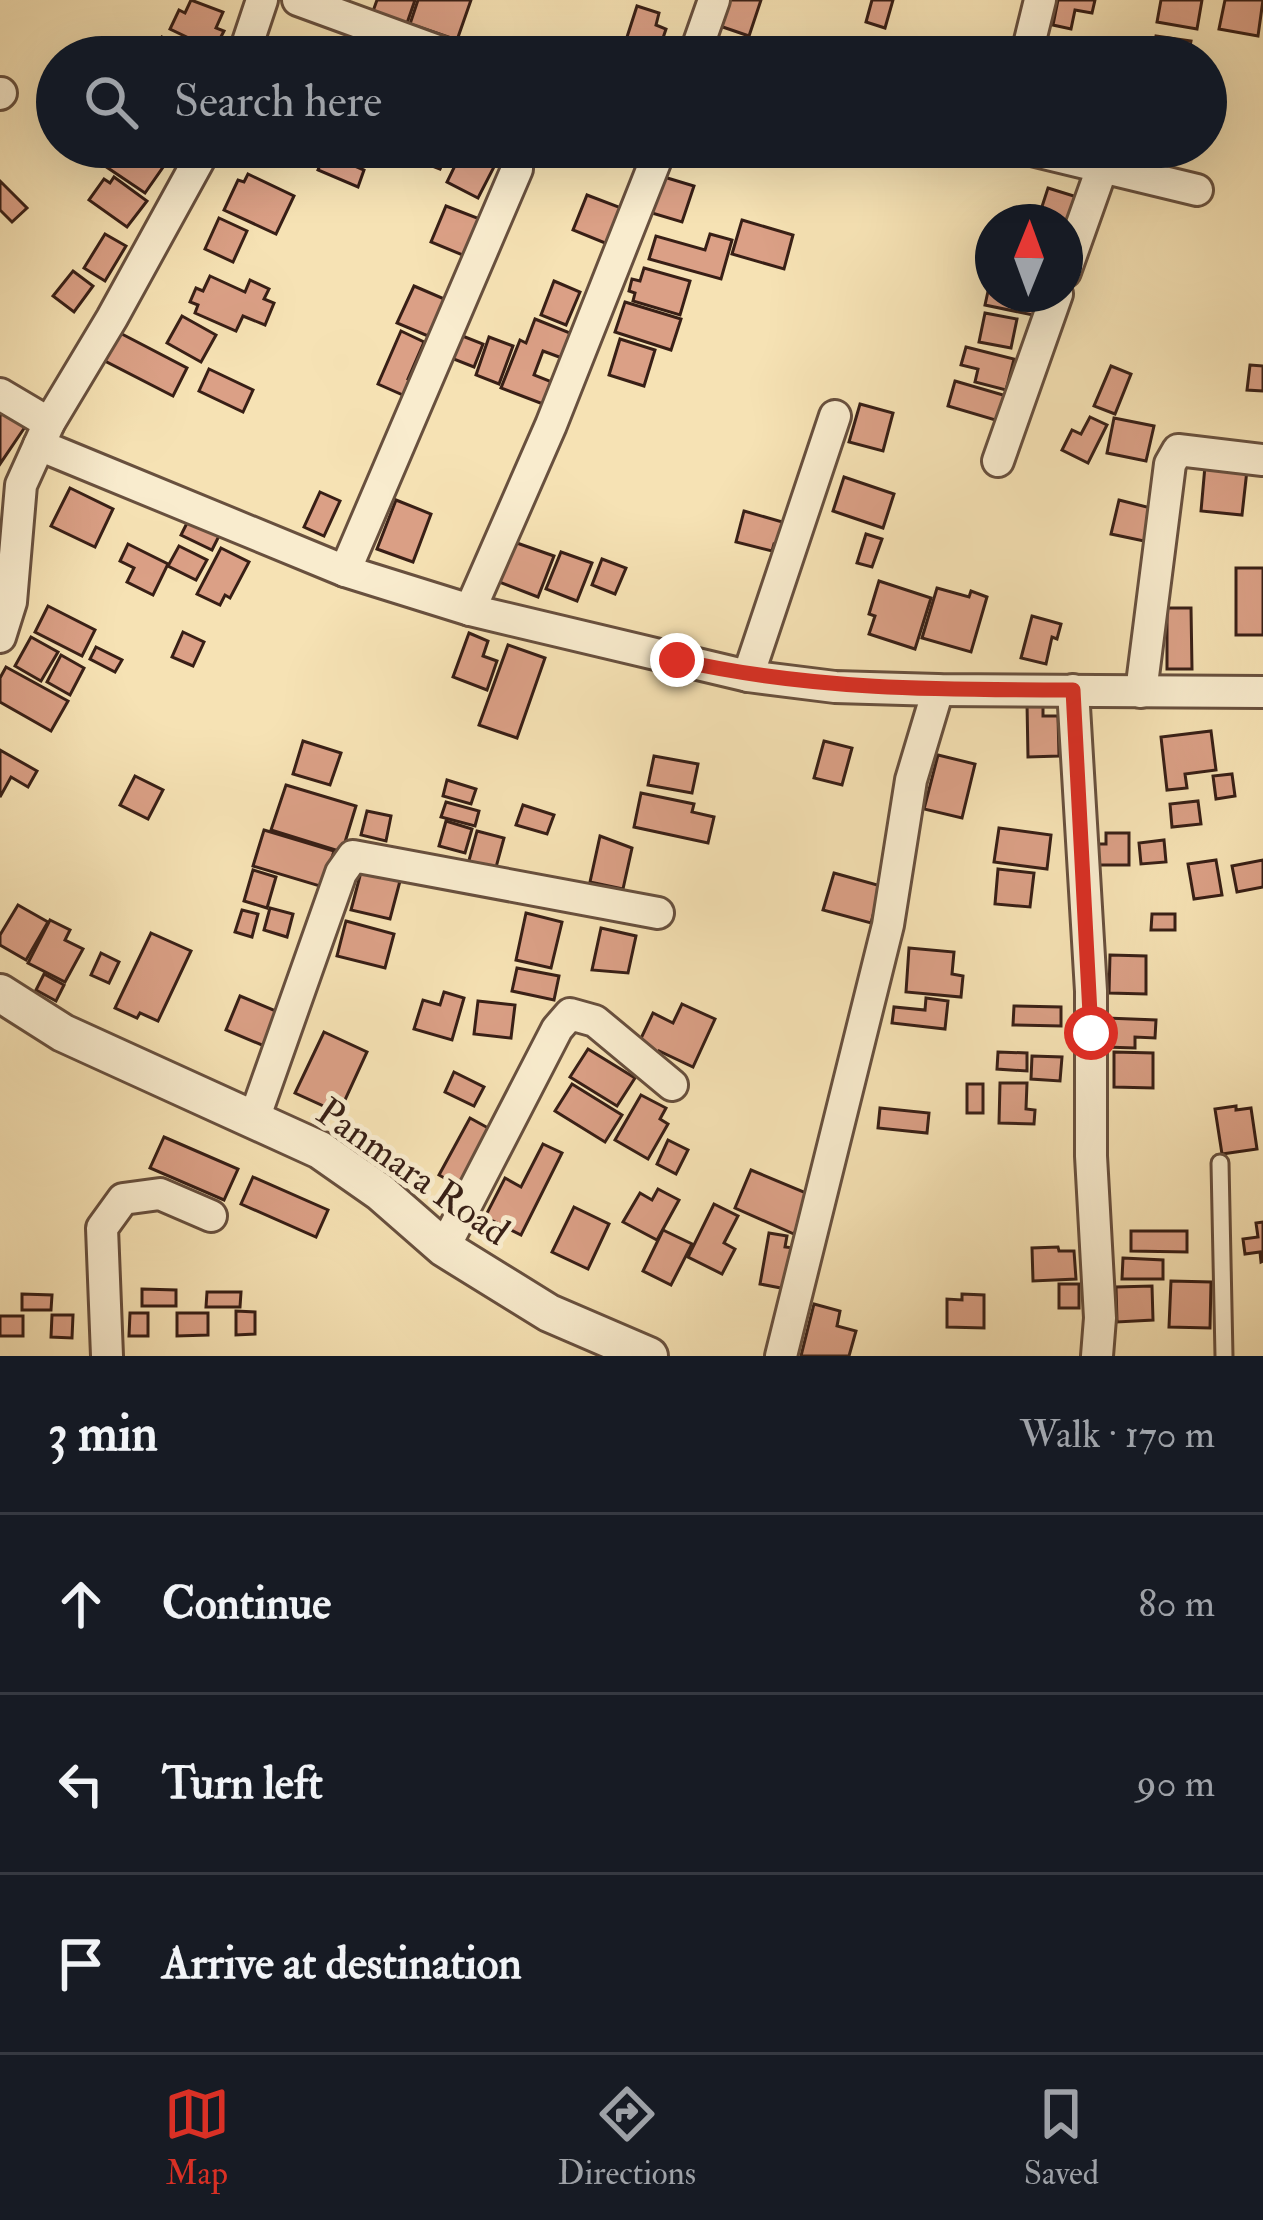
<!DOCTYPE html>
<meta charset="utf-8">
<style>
body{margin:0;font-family:"IM FELL Double Pica",serif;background:#242831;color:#f1f3f6}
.compass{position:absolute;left:975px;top:204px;width:108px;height:108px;border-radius:50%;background:#171b24;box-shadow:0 12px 48px #0002;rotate:1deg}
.stop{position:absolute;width:36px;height:36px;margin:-27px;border:9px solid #d93025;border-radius:50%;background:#fff}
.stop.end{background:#d93025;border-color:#fff;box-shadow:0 3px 12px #0008}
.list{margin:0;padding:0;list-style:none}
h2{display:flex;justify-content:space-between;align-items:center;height:156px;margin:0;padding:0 48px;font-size:51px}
h2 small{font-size:39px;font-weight:400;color:#9ea1a6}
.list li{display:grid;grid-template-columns:78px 1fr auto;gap:36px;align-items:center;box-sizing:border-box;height:180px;padding:0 48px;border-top:3px solid #363941}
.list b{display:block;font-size:45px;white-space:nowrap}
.list em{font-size:39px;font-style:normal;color:#9ea1a6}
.icon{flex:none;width:66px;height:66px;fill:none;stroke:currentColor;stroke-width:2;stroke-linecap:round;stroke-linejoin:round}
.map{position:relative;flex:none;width:1263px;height:1356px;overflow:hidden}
.search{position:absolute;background:#171b24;box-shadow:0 12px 48px #0002;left:36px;right:36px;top:36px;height:132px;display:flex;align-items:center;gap:30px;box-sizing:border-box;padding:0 42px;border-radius:66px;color:#9ea1a6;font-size:45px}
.sheet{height:696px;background:#171b24}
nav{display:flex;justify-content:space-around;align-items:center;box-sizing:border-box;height:168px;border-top:3px solid #363941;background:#171b24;font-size:33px;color:#9ea1a6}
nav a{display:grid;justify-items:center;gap:6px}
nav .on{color:#d93025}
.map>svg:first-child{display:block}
.building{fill:#dba086;stroke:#381f16;stroke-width:3}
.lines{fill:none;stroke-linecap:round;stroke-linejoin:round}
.service-casing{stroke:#68503e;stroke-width:21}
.minor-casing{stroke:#68503e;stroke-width:36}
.tertiary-casing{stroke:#68503e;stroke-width:42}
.service{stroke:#f9ecce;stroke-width:15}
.minor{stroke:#f9ecce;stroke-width:30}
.tertiary{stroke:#f9ecce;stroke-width:36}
.route{stroke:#d93025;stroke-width:15}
.labels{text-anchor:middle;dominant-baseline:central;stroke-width:10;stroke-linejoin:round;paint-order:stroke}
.street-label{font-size:39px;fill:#381f16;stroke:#f9ecce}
</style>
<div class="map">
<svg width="1263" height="1356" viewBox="0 0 1263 1356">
<rect width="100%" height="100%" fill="#f6e2b4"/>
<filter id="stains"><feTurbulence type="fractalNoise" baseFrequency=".00167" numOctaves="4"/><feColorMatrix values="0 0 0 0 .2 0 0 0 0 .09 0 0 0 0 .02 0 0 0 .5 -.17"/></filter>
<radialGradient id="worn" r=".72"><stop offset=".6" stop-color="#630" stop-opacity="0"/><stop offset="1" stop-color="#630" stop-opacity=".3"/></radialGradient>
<!-- building -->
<g class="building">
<path d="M191 0 223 12 216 28 224 31 214 50 170 29 179 10 185 13Z"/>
<path d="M377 0H415L406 26 372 14Z"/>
<path d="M418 0H471L457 40 410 24Z"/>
<path d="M722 0H761L749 36 714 24Z"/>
<path d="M872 0H893L885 28 866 22Z"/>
<path d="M1058 0H1095L1092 13 1075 10 1071 29 1053 25Z"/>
<path d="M1161 0H1202L1197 29 1157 22Z"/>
<path d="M1225 0H1263L1258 36 1219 29Z"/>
<path d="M637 6 659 13 656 25 666 29 660 47 627 37Z"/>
<path d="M1156 36 1191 41 1188 57H1152Z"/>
<path d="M162 37 206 57H153Z"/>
<path d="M118 147H150L168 160 145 193 105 166Z"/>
<path d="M425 147H450L440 169 419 161Z"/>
<path d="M464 147 496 163 478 198 447 182Z"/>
<path d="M325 153 364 170 358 187 318 170Z"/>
<path d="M248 174 294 196 276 234 224 210 238 180 244 182Z"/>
<path d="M114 177 147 201 127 227 89 200 104 179 110 183Z"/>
<path d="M664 177 694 186 682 222 652 213Z"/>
<path d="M0 181 27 208 12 222 0 210Z"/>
<path d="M1048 188 1077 197 1065 235V222H1037Z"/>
<path d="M587 195 624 209 610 245 573 230Z"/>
<path d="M446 206 485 221 470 258 431 242Z"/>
<path d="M219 218 247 231 233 262 205 249Z"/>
<path d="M742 220 793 235 784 269 732 254Z"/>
<path d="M105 234 126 246 105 281 84 268Z"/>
<path d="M710 234 732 240 721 279 649 259 656 236 705 250Z"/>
<path d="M644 268 690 281 680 315 633 301 635 293 629 291 632 279 640 281Z"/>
<path d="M73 271 93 286 74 312 53 296Z"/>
<path d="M992 273 993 294H1026L1025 297 1036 299 1033 315 985 305Z"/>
<path d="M210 276 245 292 250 280 269 289 264 299 274 303 265 325 243 316 236 331 195 313 198 305 190 302 196 288 203 291Z"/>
<path d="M554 281 580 292 566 325 541 315Z"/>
<path d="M414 286 456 304 444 330 433 325 428 336 397 323Z"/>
<path d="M625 302 681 319 671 350 615 332Z"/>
<path d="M985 313 1017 319 1011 348 979 342Z"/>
<path d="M182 316 216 335 201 362 167 343Z"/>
<path d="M535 319 580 337 570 361 543 351 534 375 552 382 543 404 501 388 520 340 526 343Z"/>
<path d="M401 331 424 342 408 379 419 384 412 399 378 384Z"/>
<path d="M120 333 187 368 173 396 105 361Z"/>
<path d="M460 335 483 344 474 367 451 358Z"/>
<path d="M489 337 513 346 499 384 476 375Z"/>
<path d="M620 339 655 350 644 386 609 375Z"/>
<path d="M966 347 1014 359 1006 390 975 382 978 369 961 365Z"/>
<path d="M1250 365 1263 366V391L1247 390Z"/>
<path d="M1111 366 1131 374 1115 414 1094 406Z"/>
<path d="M209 369 253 390 243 412 199 391Z"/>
<path d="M955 381 1010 397 1002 422 948 406Z"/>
<path d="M860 404 893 413 883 451 849 442Z"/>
<path d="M3 412 25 427 0 464V416Z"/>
<path d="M1090 417 1107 425 1088 463 1062 450 1072 430 1081 434Z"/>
<path d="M1114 418 1154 426 1146 461 1107 453Z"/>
<path d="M1205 466 1247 470 1242 515 1201 511Z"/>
<path d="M844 477 894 494 883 528 833 511Z"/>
<path d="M70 488 113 509 95 547 51 526Z"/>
<path d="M320 492 340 501 324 536 304 527Z"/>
<path d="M396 500 431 514 413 562 377 549Z"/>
<path d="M1119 500 1151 508 1144 541 1111 534Z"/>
<path d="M744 511 786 523 780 545 774 544 772 551 736 542Z"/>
<path d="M189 519 220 534 212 550 181 535Z"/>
<path d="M866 534 882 539 872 567 857 563Z"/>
<path d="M514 542 554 556 538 597 499 582Z"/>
<path d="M128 544 168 564 153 595 127 582 134 568 120 561Z"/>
<path d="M179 546 207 560 196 580 168 566Z"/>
<path d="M221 548 249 562 230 598 225 595 220 605 197 594Z"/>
<path d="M561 552 592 563 577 601 546 589Z"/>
<path d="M602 559 626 568 615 594 592 585Z"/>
<rect x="1236" y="568" width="27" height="67"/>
<path d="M879 581 931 598 915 649 869 634 875 616 869 614Z"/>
<path d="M937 588 969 597 971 591 987 597 971 652 922 638Z"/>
<path d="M48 606 95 630 82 656 35 632Z"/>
<path d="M1167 608H1191L1192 669H1167Z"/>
<path d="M1032 616 1061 624 1057 639 1052 637 1046 664 1021 658Z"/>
<path d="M183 632 204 642 193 666 172 657Z"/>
<path d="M469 633 488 641 483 656 497 661 487 690 453 677Z"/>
<path d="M31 637 58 652 41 681 15 666Z"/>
<path d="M508 645 545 658 517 738 479 725Z"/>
<path d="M96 647 122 660 115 672 90 659Z"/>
<path d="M61 655 84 668 70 695 47 682Z"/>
<path d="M6 667 68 701 51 731 0 702V678Z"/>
<path d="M1027 703H1043V716H1058L1059 756 1028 757Z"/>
<path d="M1211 731 1216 770 1185 774 1187 788 1167 790 1161 737Z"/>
<path d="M303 741 341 753 330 785 293 774Z"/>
<path d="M824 741 852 748 842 785 814 778Z"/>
<path d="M0 750 37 771 28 787 11 777 0 797Z"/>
<path d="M938 755 975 764 962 818 924 809Z"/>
<path d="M654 756 698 764 692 793 648 785Z"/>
<path d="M1232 774 1235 796 1216 799 1213 776Z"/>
<path d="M135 776 163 790 148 819 120 805Z"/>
<path d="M447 780 476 789 471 804 443 796Z"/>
<path d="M286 785 356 806 342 852 271 830Z"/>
<path d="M641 793 694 804 692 812 714 817 708 843 634 827Z"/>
<path d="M1198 801 1201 824 1172 827 1170 804Z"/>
<path d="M446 802 479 811 475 826 441 817Z"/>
<path d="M523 805 554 815 547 834 516 825Z"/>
<path d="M367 811 391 816 386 841 361 835Z"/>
<path d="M446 821 472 829 465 853 439 846Z"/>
<path d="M999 828 1051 835 1047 869 994 862Z"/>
<path d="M264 830 334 851 323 887 253 866Z"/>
<path d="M477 831 504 838 495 871 468 864Z"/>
<path d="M1106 833H1129V865H1089V844H1106Z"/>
<path d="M600 836 632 848 623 889 590 882Z"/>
<path d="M1164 840 1166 862 1141 864 1139 843Z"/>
<path d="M1216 860 1222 895 1194 899 1188 864Z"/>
<path d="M1263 860V887L1237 892 1232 866Z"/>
<path d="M998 869 1034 873 1030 907 995 904Z"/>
<path d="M253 870 276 877 267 908 244 901Z"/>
<path d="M361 872 400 881 390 919 351 910Z"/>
<path d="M834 873 881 886 871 923 823 910Z"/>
<path d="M18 905 48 922 26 960 0 945V935Z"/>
<path d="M270 908 293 914 287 937 264 930Z"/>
<path d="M242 910 258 914 252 937 235 932Z"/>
<path d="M526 913 562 922 551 968 516 960Z"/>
<path d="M1152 914H1175V930H1151Z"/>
<path d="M50 920 70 930 65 940 83 949 65 982 28 963Z"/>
<path d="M346 921 394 934 385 968 337 956Z"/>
<path d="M601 928 636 936 628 973 592 970Z"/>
<path d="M151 933 191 951 158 1021 140 1013 137 1018 115 1008Z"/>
<path d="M909 948 954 952 952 974 963 976 961 997 906 992Z"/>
<path d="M101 953 119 962 109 983 91 975Z"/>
<path d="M1110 955 1146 956V994L1109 993Z"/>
<path d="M517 968 559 976 554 1000 512 991Z"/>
<path d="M44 974 64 985 56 1001 36 990Z"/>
<path d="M444 992 464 998 452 1040 414 1029 423 1000 440 1005Z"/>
<path d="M240 996 283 1014 269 1048 226 1030Z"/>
<path d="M926 998 948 1001 945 1029 892 1023 894 1007 925 1010Z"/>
<path d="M478 1001 515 1005 511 1038 474 1034Z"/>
<path d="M682 1004 715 1019 693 1067 659 1051 654 1060 635 1051 653 1013 673 1023Z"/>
<path d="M1014 1006 1061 1007V1026L1013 1025Z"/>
<path d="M1106 1018 1156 1020 1155 1038 1135 1037V1048L1105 1047Z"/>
<path d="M324 1032 367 1052 339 1113 295 1093Z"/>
<path d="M588 1049 635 1078 617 1106 570 1077Z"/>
<path d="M998 1052 1027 1053V1071L997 1069Z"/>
<path d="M1114 1052 1153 1053V1088L1114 1087Z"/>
<path d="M1032 1056 1062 1057 1060 1081 1031 1079Z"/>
<path d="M454 1072 484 1087 474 1106 445 1092Z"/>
<path d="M1000 1083H1027L1026 1109 1035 1110 1034 1124 999 1123Z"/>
<path d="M572 1084 622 1115 605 1142 555 1111Z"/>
<rect x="967" y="1084" width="16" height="29"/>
<path d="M641 1095 666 1108 660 1119 668 1124 648 1159 615 1140Z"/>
<path d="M1236 1106V1110L1251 1108 1257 1149 1222 1154 1215 1109Z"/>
<path d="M880 1108 929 1113 927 1133 878 1128Z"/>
<path d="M470 1118 499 1134 468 1191 439 1175Z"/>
<path d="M164 1137 238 1169 224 1200 150 1168Z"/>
<path d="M668 1140 688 1150 676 1174 657 1164Z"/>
<path d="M543 1144 562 1153 521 1235 485 1217 505 1178 521 1187Z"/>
<path d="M751 1170 811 1195 794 1234 735 1208Z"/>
<path d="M253 1177 328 1210 316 1237 241 1204Z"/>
<path d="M658 1189 679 1200 657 1240 623 1222 640 1193 652 1200Z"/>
<path d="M714 1204 738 1216 724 1243 735 1249 722 1274 688 1257Z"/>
<path d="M574 1207 609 1224 588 1269 552 1252Z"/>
<path d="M1263 1222V1261L1261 1262 1260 1252 1245 1254 1243 1239 1258 1237 1256 1223Z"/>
<path d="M663 1230 692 1244 671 1285 643 1271Z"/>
<path d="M1131 1231H1187V1252L1131 1251Z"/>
<path d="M769 1233 787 1236 785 1247 794 1248 786 1289 760 1284Z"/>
<path d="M1058 1247 1059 1251H1074L1076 1279 1033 1281 1032 1248Z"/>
<path d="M1123 1258 1163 1260V1279H1122Z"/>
<path d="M1171 1281 1211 1282 1210 1328 1169 1327Z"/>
<rect x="1059" y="1284" width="20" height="24"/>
<path d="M1152 1286 1153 1320 1117 1322 1116 1287Z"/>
<path d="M142 1289 176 1290V1306H142Z"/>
<path d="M207 1292H241L240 1307H206Z"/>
<path d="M22 1294 52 1295 51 1310H22Z"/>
<path d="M962 1294 984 1295V1328L947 1327V1299L962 1300Z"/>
<path d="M814 1304 840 1311 837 1326 856 1331 849 1356H801Z"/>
<path d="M236 1311 255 1312V1334L236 1335Z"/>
<path d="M130 1313H148V1336H129Z"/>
<path d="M177 1313H208V1335L177 1336Z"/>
<path d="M52 1315H73L72 1338 51 1337Z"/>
<rect x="0" y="1316" width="23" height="20"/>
</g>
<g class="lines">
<!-- service casing -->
<g class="service-casing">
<path id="service" d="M1220 1163 1224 1356"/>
</g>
<!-- minor casing -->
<g class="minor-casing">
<g id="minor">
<path d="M298 0 454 57"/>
<path d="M243 57 262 0"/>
<path d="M694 57 714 0"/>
<path d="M1026 57 1040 0"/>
<path d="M0 94 1 93"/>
<path d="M1019 147 1197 190"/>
<path d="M1065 272 1102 168"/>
<path d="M0 394 49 423"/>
<path d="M39 445 345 571 470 610 748 676 835 687 938 690 1263 692"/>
<path d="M998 461 1057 294"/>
<path d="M345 571 517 169"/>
<path d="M470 610 551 425 661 147"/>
<path d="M0 637 11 602 21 485 49 423 112 318 206 147"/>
<path d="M748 676 835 416"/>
<path d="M1073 690 1091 991V1156L1100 1318 1097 1356"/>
<path d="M1141 692 1170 464 1178 450 1263 460"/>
<path d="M254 1119 341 873 353 856 658 913"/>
<path d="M444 1248 557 1029 570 1014 595 1021 672 1085"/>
<path d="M107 1356 102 1228 123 1199 160 1194 211 1216"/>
<path d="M781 1356 888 925 911 780 938 690"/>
</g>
</g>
<!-- tertiary casing -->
<g class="tertiary-casing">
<path id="tertiary" d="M0 993 63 1033 320 1150 380 1192 444 1248 549 1313 649 1356"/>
</g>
<!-- service -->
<use href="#service" class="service"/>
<!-- minor -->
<use href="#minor" class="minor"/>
<!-- tertiary -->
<use href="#tertiary" class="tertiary"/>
</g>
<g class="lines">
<!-- route -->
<path class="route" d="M677 660C811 690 937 690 1073 690L1091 1033"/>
</g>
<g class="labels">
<!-- street labels -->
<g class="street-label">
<text transform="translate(413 1172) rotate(35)">Panmara Road</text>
</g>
</g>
<rect width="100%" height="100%" filter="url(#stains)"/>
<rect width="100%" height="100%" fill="url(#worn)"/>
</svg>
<svg class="compass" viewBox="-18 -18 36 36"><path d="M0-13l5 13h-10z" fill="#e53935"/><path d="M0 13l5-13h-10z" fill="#9ea1a6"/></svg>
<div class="stop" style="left:1091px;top:1033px"></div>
<div class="stop end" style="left:677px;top:660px"></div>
<div class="search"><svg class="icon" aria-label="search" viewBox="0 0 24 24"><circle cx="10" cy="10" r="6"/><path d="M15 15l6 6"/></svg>Search here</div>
</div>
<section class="sheet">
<h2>3 min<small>Walk · 170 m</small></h2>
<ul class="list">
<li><svg class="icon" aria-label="ahead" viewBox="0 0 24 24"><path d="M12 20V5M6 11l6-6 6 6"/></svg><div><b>Continue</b></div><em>80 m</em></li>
<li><svg class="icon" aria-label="left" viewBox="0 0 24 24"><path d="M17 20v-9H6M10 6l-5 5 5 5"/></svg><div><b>Turn left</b></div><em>90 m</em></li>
<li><svg class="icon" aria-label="arrive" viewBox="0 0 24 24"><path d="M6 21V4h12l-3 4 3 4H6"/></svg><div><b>Arrive at destination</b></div></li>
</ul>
</section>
<nav>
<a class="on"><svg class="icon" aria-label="map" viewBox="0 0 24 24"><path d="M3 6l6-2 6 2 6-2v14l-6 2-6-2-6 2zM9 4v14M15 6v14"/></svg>Map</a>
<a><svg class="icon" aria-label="directions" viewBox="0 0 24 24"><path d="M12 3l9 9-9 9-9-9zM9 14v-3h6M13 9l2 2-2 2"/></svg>Directions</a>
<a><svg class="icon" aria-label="saved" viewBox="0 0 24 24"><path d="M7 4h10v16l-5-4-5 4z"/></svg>Saved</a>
</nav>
